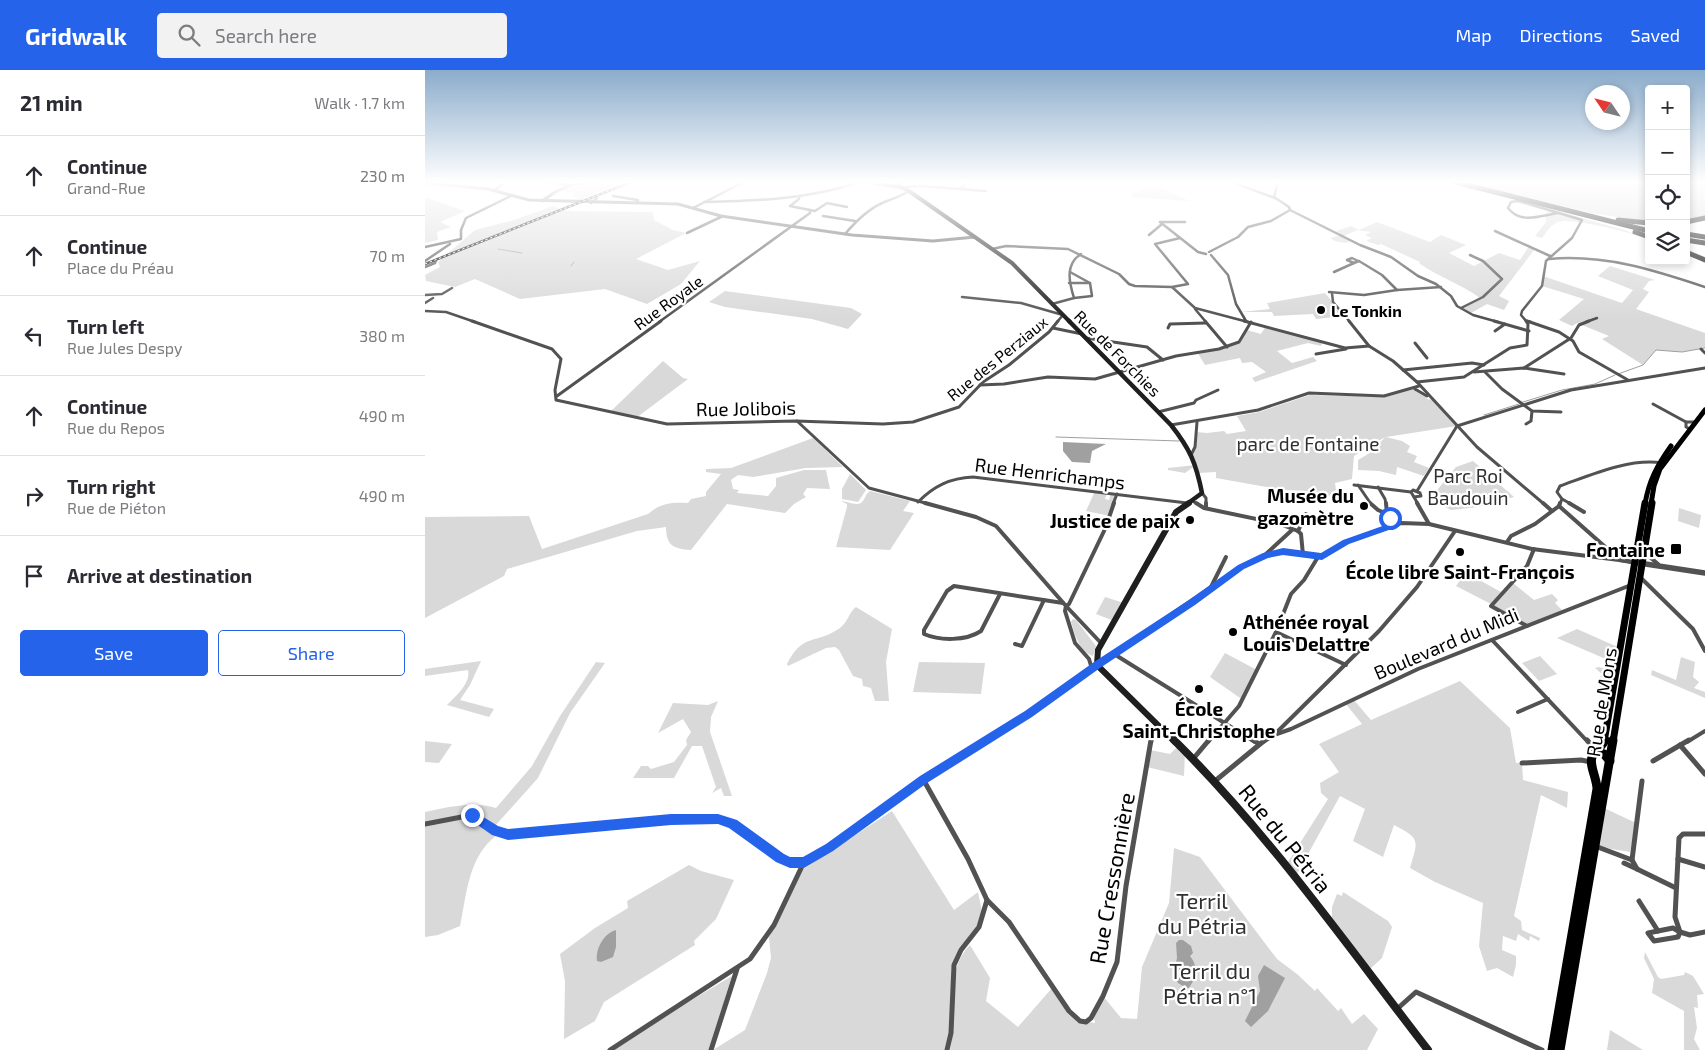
<!DOCTYPE html>
<meta charset="utf-8">
<style>
body{margin:0;font-family:"Exo 2",sans-serif;background:#f2f2f3;color:#2b2b33}
.controls{position:absolute;right:15px;top:15px;display:grid;overflow:hidden;border-radius:5px;box-shadow:0 2px 8px #0003}
.controls button{width:45px;height:45px;display:grid;place-items:center;padding:0;border:0;border-bottom:1px solid #e1e1e2;background:#fff;color:#2b2b33;font:25px sans-serif}
.compass{position:absolute;left:1160px;top:15px;width:45px;height:45px;border-radius:50%;background:#fff;box-shadow:0 2px 8px #0003;rotate:305deg}
.stop{position:absolute;width:15px;height:15px;margin:-11px;border:4px solid #2563eb;border-radius:50%;background:#fff}
.stop.end{background:#2563eb;border-color:#fff;box-shadow:0 1px 5px #0008}
.list{margin:0;padding:0;list-style:none}
h2{display:flex;justify-content:space-between;align-items:center;height:65px;margin:0;padding:0 20px;font-size:21px}
h2 small{font-size:16px;font-weight:400;color:#7c7c81}
.list li{display:grid;grid-template-columns:32px 1fr auto;gap:15px;align-items:center;box-sizing:border-box;height:80px;padding:0 20px;border-top:1px solid #e1e1e2}
.list b{display:block;font-size:19px;white-space:nowrap}
.list p{margin:0;font-size:16px;white-space:nowrap;color:#7c7c81}
.list em{font-size:16px;font-style:normal;color:#7c7c81}
.actions{display:flex;gap:10px;padding:15px 20px}
.actions a{flex:1;padding:11px 0;border:1px solid #2563eb;border-radius:5px;text-align:center;font-size:18px;color:#2563eb}
.actions .main{background:#2563eb;color:#fff}
.icon{flex:none;width:28px;height:28px;fill:none;stroke:currentColor;stroke-width:2;stroke-linecap:round;stroke-linejoin:round}
.map{position:relative;flex:none;width:1280px;height:980px;overflow:hidden}
header{display:flex;align-items:center;gap:30px;box-sizing:border-box;height:70px;padding:0 25px;background:#2563eb;color:#fff}
header strong{font-size:24px}
nav{display:flex;gap:28px;margin-inline-start:auto;font-size:18px}
.search{width:350px;height:45px;background:#f2f2f3;display:flex;align-items:center;gap:12px;box-sizing:border-box;padding:0 18px;border-radius:5px;color:#7c7c81;font-size:19px}
main{display:flex}
aside{flex:1;background:#fff}
.map>svg:first-child{display:block}
.green{fill:#d9d9d9}
.water{fill:#a0a0a0}
.lines{fill:none;stroke-linecap:round;stroke-linejoin:round}
.stream{stroke:#a0a0a0;stroke-width:1}
.minor-far3{stroke:#525252;stroke-width:2.5}
.minor-far2{stroke:#525252;stroke-width:3}
.minor-far1{stroke:#525252;stroke-width:4}
.minor{stroke:#525252;stroke-width:5}
.tertiary-far1{stroke:#525252;stroke-width:3}
.tertiary{stroke:#525252;stroke-width:5.5}
.secondary-far3{stroke:#1f1f1f;stroke-width:4}
.secondary-far2{stroke:#1f1f1f;stroke-width:4.5}
.secondary-far1{stroke:#1f1f1f;stroke-width:6}
.secondary{stroke:#1f1f1f;stroke-width:8}
.primary-far2{stroke:#000;stroke-width:5}
.primary-far1{stroke:#000;stroke-width:7}
.primary{stroke:#000;stroke-width:9}
.motorway{stroke:#000;stroke-width:5}
.rail-casing{stroke:#000;stroke-width:2.5}
.rail{stroke:#fff;stroke-width:1;stroke-dasharray:2.5;stroke-linecap:butt}
.route{fill:#2563eb}
.poi-dot{fill:#000;stroke:#fff;stroke-width:2}
.labels{text-anchor:middle;dominant-baseline:central;stroke-width:4.5;stroke-linejoin:round;paint-order:stroke}
.far-street-label{font-size:16px;fill:#000;stroke:#fff}
.far-poi-label{font-size:16px;font-weight:bold;fill:#000;stroke:#fff;text-anchor:start}
.street-label{font-size:19px;fill:#000;stroke:#fff}
.park-label{font-size:19px;fill:#303030;stroke:#fff}
.poi-label{font-size:19px;font-weight:bold;fill:#000;stroke:#fff;text-anchor:end}
.near-street-label{font-size:22px;fill:#000;stroke:#fff}
.near-park-label{font-size:22px;fill:#303030;stroke:#fff}
</style>
<header>
<strong>Gridwalk</strong>
<div class="search"><svg class="icon" aria-label="search" viewBox="0 0 24 24"><circle cx="10" cy="10" r="6"/><path d="M15 15l6 6"/></svg>Search here</div>
<nav><a>Map</a><a>Directions</a><a>Saved</a></nav>
</header>
<main>
<aside>
<h2>21 min<small>Walk · 1.7 km</small></h2>
<ul class="list">
<li><svg class="icon" aria-label="ahead" viewBox="0 0 24 24"><path d="M12 20V5M6 11l6-6 6 6"/></svg><div><b>Continue</b><p>Grand-Rue</p></div><em>230 m</em></li>
<li><svg class="icon" aria-label="ahead" viewBox="0 0 24 24"><path d="M12 20V5M6 11l6-6 6 6"/></svg><div><b>Continue</b><p>Place du Préau</p></div><em>70 m</em></li>
<li><svg class="icon" aria-label="left" viewBox="0 0 24 24"><path d="M17 20v-9H6M10 6l-5 5 5 5"/></svg><div><b>Turn left</b><p>Rue Jules Despy</p></div><em>380 m</em></li>
<li><svg class="icon" aria-label="ahead" viewBox="0 0 24 24"><path d="M12 20V5M6 11l6-6 6 6"/></svg><div><b>Continue</b><p>Rue du Repos</p></div><em>490 m</em></li>
<li><svg class="icon" aria-label="right" viewBox="0 0 24 24"><path d="M7 20v-9h11M14 6l5 5-5 5"/></svg><div><b>Turn right</b><p>Rue de Piéton</p></div><em>490 m</em></li>
<li><svg class="icon" aria-label="arrive" viewBox="0 0 24 24"><path d="M6 21V4h12l-3 4 3 4H6"/></svg><div><b>Arrive at destination</b></div></li>
</ul>
<div class="actions"><a class="main">Save</a><a>Share</a></div>
</aside>
<div class="map">
<svg width="1280" height="980" viewBox="0 0 1280 980">
<rect width="100%" height="100%" fill="#fff"/>
<!-- green -->
<g class="green">
<path d="M176 112H198L153 131H149L153 127 148 126 150 123 136 120Z"/>
<path d="M1042 112H1224V152L1166 143Z"/>
<path d="M1261 112H1280V147L1261 151Z"/>
<path d="M722 118H737L764 131C744 130 725 128 705 127L709 123Z"/>
<path d="M0 127 40 141 15 152 26 157 12 162 13 170 0 173Z"/>
<path d="M128 136 141 141 228 142 229 150 248 160 261 163 211 189 243 200 275 191 256 214 222 234 180 219 95 229 50 209 30 217 1 211 0 205 15 197 13 192 50 160 89 150Z"/>
<path d="M1125 139 1199 160 1224 169C1210 164 1145 147 1133 152 1126 155 1121 162 1117 168L1110 166 1121 152V143Z"/>
<path d="M952 152 1005 172 1016 165 1041 175 1024 183 1049 196 1074 183 1095 190 1104 176 1110 179 1074 226 1084 231 1079 240 1062 234 1046 243 1036 238 1055 228C1036 214 1013 207 994 193L995 192 956 174 953 175 941 171 947 168 940 165 946 162 932 160 919 166 926 172C918 173 912 173 905 168L916 165 911 161 926 156 934 160Z"/>
<path d="M1185 196 1230 210 1224 211 1218 219 1224 222 1211 239 1280 263V278L1257 282 1231 280 1218 295 1177 269 1184 266 1152 253 1147 256 1134 250 1159 229 1117 216 1118 206 1197 233 1208 220 1173 206Z"/>
<path d="M300 221 426 238 437 244 423 259 387 249 300 237 284 232Z"/>
<path d="M900 223 919 246 891 249 888 244 849 246 847 242H816L845 239 842 233Z"/>
<path d="M841 256 898 271 896 276 883 273 852 281 867 293 888 287 892 291 830 312 827 308 841 302 827 292 817 293 815 288 780 295 772 282 794 279 814 273 822 260 836 264Z"/>
<path d="M238 291 258 308 263 309 211 348 185 342Z"/>
<path d="M988 319 1000 326 1002 329 1008 330 1032 356 961 367 977 371 985 376 982 382 992 386 989 392 1004 398 999 406 972 397 971 405 954 401 933 400V390L948 381 960 367 929 386 927 409 910 413 911 420 903 427 882 421 859 420 791 408V402L773 403 771 395 760 403 743 400V398L771 395 766 385 770 377 771 362 782 363 799 361 802 364 821 361 812 346 834 342 885 325 961 327Z"/>
<path d="M388 368 418 397 381 398 328 407 313 405 306 410 308 419 314 420 312 423 343 426 351 416V408L379 400H401L405 419 382 418 378 424 381 427 369 434 360 443 302 434 266 480C248 479 241 475 241 457L212 461 82 499 79 506 0 548V447L104 446 117 479 223 444C235 433 248 432 263 433L266 429 281 426V422L296 404 281 402V399L306 398Z"/>
<path d="M1048 391 1089 427 1053 437 1026 440 1020 437 1012 423 1013 419 1031 397Z"/>
<path d="M425 404 441 420 433 432 417 429V419Z"/>
<path d="M445 421 485 431 478 441 489 443 465 480 411 477 422 437V434L416 431C422 431 432 437 437 432 441 428 440 424 445 421Z"/>
<path d="M670 421 682 423 680 429 684 430 686 423 692 424 685 446 661 441Z"/>
<path d="M1254 438 1276 445 1274 458 1253 451Z"/>
<path d="M1039 505 1047 509 1049 507 1076 522 1066 534 1031 516Z"/>
<path d="M1088 513 1109 530 1127 524 1133 530 1130 533 1137 540 1102 555 1068 536Z"/>
<path d="M680 527 699 533 689 551 671 544Z"/>
<path d="M431 537 467 559 461 592 464 631H450L446 618 438 616 437 609 428 606 414 580 410 577 401 578 363 596 362 594C378 562 391 575 415 558 423 552 424 542 431 537Z"/>
<path d="M648 549 651 550 671 576 668 586C654 581 650 565 646 552Z"/>
<path d="M1152 559 1195 578 1190 593 1132 568Z"/>
<path d="M800 583 832 600 818 630 785 607Z"/>
<path d="M1115 586 1132 604 1114 611 1097 593Z"/>
<path d="M1256 587 1270 592 1268 607 1274 612 1269 618 1280 622V628L1226 605 1227 600 1251 610Z"/>
<path d="M56 591 45 615 35 630 69 639 64 647 22 635C31 626 46 613 43 600L0 606V599Z"/>
<path d="M171 592 180 593 145 643 113 708 69 757 60 748 49 743 0 752V742C23 737 48 731 71 738L107 696 135 646Z"/>
<path d="M494 592 560 593 556 624 488 622Z"/>
<path d="M1174 597 1188 601 1184 621 1175 617 1172 612 1178 609 1175 606 1178 605 1170 598Z"/>
<path d="M1035 611 1085 658 1091 693H1097L1098 710 1143 722 1142 738 1116 725 1089 846 1096 851 1097 860 1115 868 1114 871 1105 866 1104 871 1093 864 1091 871 1078 866 1077 880 1091 886V895L1088 907 1072 898 1062 901 1054 876 1058 833 1010 812 985 798C993 770 996 769 969 755L958 787 928 771 940 739 915 726 872 804 863 792 903 729 896 723 895 713 914 702 894 674 937 654 920 633 928 629 946 650Z"/>
<path d="M293 631 286 647 285 662 307 726H299L296 718 287 723 291 717 277 676H267L249 708H208L216 696H223L226 699 249 692 262 675 261 670 266 662 258 649 233 663 248 633 283 635Z"/>
<path d="M0 671 27 674 14 693 0 692Z"/>
<path d="M754 675 760 681 759 706 722 697 725 680 745 684Z"/>
<path d="M1179 738 1211 753 1205 782 1174 777Z"/>
<path d="M467 741 529 840 553 822 557 842 554 854 527 895 524 965 520 980H288L320 960 342 903 346 888 344 867 377 800Z"/>
<path d="M45 748 72 765C43 787 42 823 35 856L13 865 0 867V755Z"/>
<path d="M749 778 775 787 852 889 872 904 890 921 892 918 913 941 916 938 927 954 939 944 953 959 942 980H525C533 946 518 902 545 875L565 908 561 931 593 957 627 918 655 951 670 953 668 944 678 926 696 948 712 949 717 897 744 833Z"/>
<path d="M264 795 276 801 309 810 291 849 269 871 270 875 179 932 170 951 139 969 140 911 135 884 170 858 203 838 202 831Z"/>
<path d="M918 822 963 851 967 857 957 888 945 899 907 848V837L912 824 917 826Z"/>
<path d="M1220 882 1233 907 1236 909 1259 905 1260 902 1268 906 1279 924 1272 925 1273 938 1269 937 1272 958 1269 969 1275 980H1259V941L1227 923 1229 909 1219 888Z"/>
<path d="M307 906 284 980H189L243 944Z"/>
<path d="M1185 960 1218 980H1182Z"/>
</g>
<!-- water -->
<g class="water">
<path d="M638 372 681 374 667 381 665 393 647 392 638 381Z"/>
<path d="M191 860V877L188 887 176 892 172 891C170 879 179 863 191 860Z"/>
<path d="M754 870H758L766 876 768 883 765 886C774 898 772 907 763 919L753 913 748 905 752 888 751 873Z"/>
<path d="M839 895 860 908 843 941 826 957 820 951 835 921 833 906Z"/>
</g>
<g class="lines">
<!-- stream -->
<g class="stream">
<path d="M73 179 97 183"/>
<path d="M146 196 149 192"/>
<path d="M1193 304 1218 295 1231 280 1257 282 1280 278"/>
<path d="M1098 332 1137 320 1170 314 1190 305"/>
<path d="M1059 345 1094 334"/>
<path d="M631 367 754 371"/>
</g>
<!-- minor-far3 -->
<g class="minor-far3">
<path d="M806 112 850 128"/>
<path d="M146 115 174 112"/>
<path d="M471 116 475 112"/>
<path d="M476 117 496 116 561 121"/>
<path d="M536 119 542 112"/>
<path d="M70 120 80 112"/>
<path d="M188 126 213 130 212 133"/>
<path d="M1093 131 1134 143C1116 145 1096 155 1083 138L1086 132Z"/>
<path d="M279 132C332 131 384 129 435 112"/>
<path d="M166 133 172 128"/>
<path d="M268 138 319 112"/>
<path d="M385 140 390 141 402 133 422 137"/>
<path d="M865 140 935 175 966 187 993 206 1011 214 1026 226 1032 236 1048 245 1073 252"/>
<path d="M398 146 430 151"/>
<path d="M735 152 773 182 781 184"/>
<path d="M735 152H760"/>
<path d="M1070 161 1125 186"/>
<path d="M262 163 298 146"/>
<path d="M420 164C431 151 445 137 462 131 470 128 476 126 484 121"/>
<path d="M724 165 737 154"/>
<path d="M0 177 36 169V160L41 148 88 125"/>
<path d="M567 179 581 176 643 179 694 204 704 214 710 216 747 217 763 214 730 174 755 168"/>
<path d="M784 182 813 167 823 157 846 151 865 140 864 137 849 127 853 112"/>
<path d="M786 185 803 205 811 234 821 251"/>
<path d="M927 188 933 191H934L929 193 922 190Z"/>
<path d="M1124 189C1179 184 1229 200 1280 217"/>
<path d="M0 191 25 174"/>
<path d="M934 191 957 205 972 220"/>
<path d="M0 197 10 193 11 190"/>
<path d="M645 202 665 213"/>
<path d="M909 202 929 193"/>
<path d="M644 213H665L667 226 649 228"/>
<path d="M747 217 770 238 823 252"/>
<path d="M904 222 939 225 972 220 1016 217"/>
<path d="M907 223 908 232 925 252"/>
<path d="M0 225 17 224 27 218"/>
<path d="M537 227 596 233 638 245 632 252"/>
<path d="M0 233 8 228"/>
<path d="M627 234 649 228C644 212 640 194 656 184"/>
<path d="M1036 238 1058 227 1077 209 1058 191 1045 185"/>
<path d="M770 239 781 252"/>
<path d="M0 241 21 242 50 252"/>
<path d="M1102 251 1106 252"/>
<path d="M234 252 385 143V140L365 136 374 129V126"/>
<path d="M1102 252 1096 245 1097 241 1117 216 1121 191 1147 168 1157 150 1134 143"/>
<path d="M1161 252 1172 248"/>
</g>
<!-- minor-far2 -->
<g class="minor-far2">
<path d="M47 251 127 279 136 289 130 320 131 330 242 354 371 351 458 354 488 352 534 337 558 312 584 295 624 262 633 251"/>
<path d="M780 251 802 277"/>
<path d="M819 251 920 278 944 276"/>
<path d="M924 251 944 276 968 291 992 312 1052 377 1119 434"/>
<path d="M1069 251 1104 261"/>
<path d="M1102 251 1134 262 1148 271 1154 282 1203 310"/>
<path d="M628 258 657 264"/>
<path d="M743 258 745 254 781 253"/>
<path d="M1070 261 1080 254"/>
<path d="M661 268 722 277 738 290"/>
<path d="M990 273 1002 288"/>
<path d="M1276 279 1280 283"/>
<path d="M891 284 921 279"/>
<path d="M1099 298 1146 268 1154 255 1164 251"/>
<path d="M978 300 1047 293 1059 295"/>
<path d="M1049 302 1099 298 1139 304"/>
<path d="M1060 302 1077 319 1107 341 1136 342"/>
<path d="M992 312 1039 307 1085 278 1102 275 1103 254 1101 251"/>
<path d="M555 315 579 314 623 307 670 309 751 286 794 279 814 272 826 252"/>
<path d="M990 319 1002 326"/>
<path d="M132 326 236 251"/>
<path d="M1228 334 1261 352"/>
<path d="M733 342 769 333 771 330 793 320"/>
<path d="M372 351 444 418 504 434"/>
<path d="M1101 354 1106 351 1107 341"/>
<path d="M746 355 833 340 884 323 959 326 994 316"/>
<path d="M1032 356 1146 320 1280 298"/>
<path d="M1265 359 1261 357V352H1270"/>
<path d="M766 385 770 377 772 352"/>
<path d="M929 415 986 422 988 420 995 423 996 426 989 427"/>
<path d="M933 415 946 434"/>
<path d="M953 417 960 429 961 434"/>
<path d="M992 421 1032 356"/>
<path d="M986 422 993 434"/>
<path d="M777 423 781 428V434"/>
<path d="M1137 429 1146 434"/>
<path d="M767 431 773 434"/>
<path d="M493 432C509 416 525 408 548 407L762 433"/>
<path d="M688 434 692 424"/>
<path d="M1135 434 1137 429 1132 422 1135 416C1166 405 1204 388 1237 393"/>
</g>
<!-- minor-far1 -->
<g class="minor-far1">
<path d="M500 433 551 447 571 456 641 536 640 541 650 573 664 589 667 599"/>
<path d="M771 433 779 438 855 454 873 461"/>
<path d="M781 433V438"/>
<path d="M945 433 953 440 962 444"/>
<path d="M961 433 962 444 972 454"/>
<path d="M992 433 1004 454"/>
<path d="M1118 433 1127 441"/>
<path d="M1144 433 1159 442"/>
<path d="M1134 436 1135 433"/>
<path d="M1134 436 1195 490 1211 493"/>
<path d="M873 461 876 464 878 485"/>
<path d="M873 461 881 444"/>
<path d="M1082 472 1086 466 1110 454 1134 436"/>
<path d="M1220 483 1233 494"/>
<path d="M841 484 867 460"/>
<path d="M1216 508 1268 559 1280 581"/>
<path d="M785 519 801 487"/>
<path d="M575 524 556 561C541 571 515 571 499 564V560L522 521 529 516 638 533"/>
<path d="M1102 556 1066 536 1102 496 1109 479"/>
<path d="M851 562 921 595"/>
<path d="M1068 571 1163 672"/>
<path d="M676 573 641 536 644 534 680 459 689 433"/>
<path d="M590 574 597 576 619 530"/>
<path d="M689 584 830 672"/>
<path d="M1093 642 1123 629"/>
<path d="M849 665 866 659 993 599 1206 515"/>
<path d="M559 672 604 644 672 595 816 497 841 485 858 481 897 487 921 472 976 453 1004 454 1107 479 1210 492"/>
<path d="M726 672 732 654"/>
<path d="M783 672 814 636 851 562 866 524 879 510 893 487"/>
<path d="M838 672 849 665 954 561 992 517 1030 461"/>
<path d="M1262 672 1280 661"/>
</g>
<!-- minor -->
<g class="minor">
<path d="M828 670 834 674"/>
<path d="M1162 670 1171 680"/>
<path d="M1255 675 1280 704"/>
<path d="M768 689 784 670"/>
<path d="M1228 691 1264 670"/>
<path d="M1097 693 1156 690 1166 692"/>
<path d="M498 709 543 789 562 830 584 852 644 941 655 951 661 952 666 948 678 926 692 892 701 816 726 670"/>
<path d="M790 711 840 670"/>
<path d="M0 754 47 745 70 761 83 764 246 749 288 748 308 754 355 788 365 793 379 792 405 777 498 709 561 670"/>
<path d="M1280 764H1258L1254 768 1250 847 1255 862 1265 865 1280 862"/>
<path d="M1170 776 1207 790 1217 711"/>
<path d="M1253 789 1280 797"/>
<path d="M1207 790 1212 799 1251 818"/>
<path d="M1199 793 1212 799"/>
<path d="M1214 831 1233 861"/>
<path d="M1248 858 1255 862 1253 867 1229 871 1223 863Z"/>
<path d="M972 939 991 922 1117 980"/>
<path d="M185 980 325 889 349 855 379 792"/>
<path d="M286 980 312 899"/>
<path d="M522 980 526 963 529 895 536 880 554 857 562 830"/>
</g>
<!-- tertiary-far1 -->
<g class="tertiary-far1">
<path d="M123 112 145 115"/>
<path d="M2 113 63 119 104 130 253 134 296 146 427 165 508 171 550 167"/>
<path d="M117 131 130 122 146 115"/>
</g>
<!-- tertiary -->
<path class="tertiary" d="M1214 493 1280 503"/>
<!-- secondary-far3 -->
<path class="secondary-far3" d="M443 112 476 117 484 121 587 193 645 252"/>
<!-- secondary-far2 -->
<path class="secondary-far2" d="M644 251 746 355C765 379 771 393 777 423L762 434"/>
<!-- secondary-far1 -->
<path class="secondary-far1" d="M750 672 672 595 673 580 751 442 764 433"/>
<!-- secondary -->
<path class="secondary" d="M749 670C844 764 921 874 1003 980"/>
<!-- primary-far2 -->
<g class="primary-far2">
<path d="M1220 434C1224 410 1232 396 1246 376"/>
<path d="M1226 434 1229 416 1235 399 1280 340"/>
</g>
<!-- primary-far1 -->
<g class="primary-far1">
<path d="M1179 672 1220 433"/>
<path d="M1188 672 1227 433"/>
</g>
<!-- primary -->
<g class="primary">
<path d="M1171 681 1179 684 1185 691"/>
<path d="M1127 980 1172 719C1172 709 1164 695 1167 687 1170 680 1177 677 1180 670"/>
<path d="M1135 980 1188 670"/>
</g>
<!-- motorway -->
<g class="motorway">
<path d="M1030 112 1224 161"/>
<path d="M1193 150 1224 153"/>
<path d="M1261 152 1280 148"/>
<path d="M1210 162 1224 167"/>
<path d="M1261 164 1280 167"/>
<path d="M1261 170 1280 173"/>
<path d="M1261 182 1280 190"/>
</g>
<!-- rail casing -->
<g class="rail-casing">
<path id="rail" d="M0 194 206 112"/>
</g>
<!-- rail -->
<use href="#rail" class="rail"/>
</g>
<!-- sky -->
<linearGradient id="sky" x2="0" y2="1"><stop stop-color="#8baccb"/><stop offset="0.45" stop-color="#fff"/><stop offset="1" stop-color="#fff" stop-opacity="0"/></linearGradient>
<rect width="1280" height="249" fill="url(#sky)"/>
<!-- route -->
<path class="route" d="M965 445 975 451V456L924 474 897 490 858 485 843 488 819 499 770 535 675 598 607 647 502 713 408 781 379 798H365L351 792 304 758 293 754 246 755 83 770 67 765 44 749 42 745 44 742 47 740 73 756 83 759 246 744H293L312 750 359 784 365 787H378L401 774 495 706 600 641 669 592 764 530 813 495 838 483 858 478 896 483 918 470 966 453 961 448Z"/>
<!-- markers -->
<g class="poi-dot">
<circle cx="896" cy="240" r="5"/>
<circle cx="939" cy="436" r="5"/>
<circle cx="765" cy="450" r="5"/>
<rect x="1245" y="473" width="12" height="12" rx="2.5"/>
<circle cx="1035" cy="482" r="5"/>
<circle cx="808" cy="562" r="5"/>
<circle cx="774" cy="619" r="5"/>
</g>
<g class="labels">
<!-- far-street labels -->
<g class="far-street-label">
<text transform="translate(243 232) rotate(-36)">Rue Royale</text>
<text transform="translate(693 283) rotate(45)">Rue de Forchies</text>
<text transform="translate(572 288) rotate(-39)">Rue des Perziaux</text>
</g>
<!-- far-poi labels -->
<g class="far-poi-label">
<text x="906" y="240">Le Tonkin</text>
</g>
<!-- street labels -->
<g class="street-label">
<text transform="translate(321 338) rotate(-1)">Rue Jolibois</text>
<text transform="translate(625 403) rotate(7)">Rue Henrichamps</text>
<text transform="translate(1021 573) rotate(-23)">Boulevard du Midi</text>
<text transform="translate(1176 632) rotate(-81)">Rue de Mons</text>
</g>
<!-- park labels -->
<g class="park-label">
<text x="883" y="373">parc de Fontaine</text>
<text x="1043" y="405">Parc Roi<tspan x="1043" dy="22">Baudouin</tspan></text>
</g>
<!-- poi labels -->
<g class="poi-label">
<text x="929" y="425">Musée du<tspan x="929" dy="22">gazomètre</tspan></text>
<text x="755" y="450">Justice de paix</text>
<text x="1240" y="479">Fontaine</text>
<text x="1035" y="501" text-anchor="middle">École libre Saint-François</text>
<text x="818" y="551" text-anchor="start">Athénée royal<tspan x="818" dy="22">Louis Delattre</tspan></text>
<text x="774" y="638" text-anchor="middle">École<tspan x="774" dy="22">Saint-Christophe</tspan></text>
</g>
<!-- near-street labels -->
<g class="near-street-label">
<text transform="translate(861 768) rotate(51)">Rue du Pétria</text>
<text transform="translate(686 808) rotate(-80)">Rue Cressonnière</text>
</g>
<!-- near-park labels -->
<g class="near-park-label">
<text x="777" y="830">Terril<tspan x="777" dy="25">du Pétria</tspan></text>
<text x="785" y="900">Terril du<tspan x="785" dy="25">Pétria n°1</tspan></text>
</g>
</g>
</svg>
<div class="controls">
<button>+</button>
<button>−</button>
<button><svg class="icon" aria-label="locate" viewBox="0 0 24 24"><circle cx="12" cy="12" r="6"/><path d="M12 2v4M12 18v4M2 12h4M18 12h4"/></svg></button>
<button><svg class="icon" aria-label="layers" viewBox="0 0 24 24"><path d="M12 4l9 5-9 5-9-5zM3 14l9 5 9-5"/></svg></button>
</div>
<svg class="compass" viewBox="-18 -18 36 36"><path d="M0-13l5 13h-10z" fill="#e53935"/><path d="M0 13l5-13h-10z" fill="#7c7c81"/></svg>
<div class="stop" style="left:965px;top:448px"></div>
<div class="stop end" style="left:47px;top:745px"></div>
</div>
</main>
